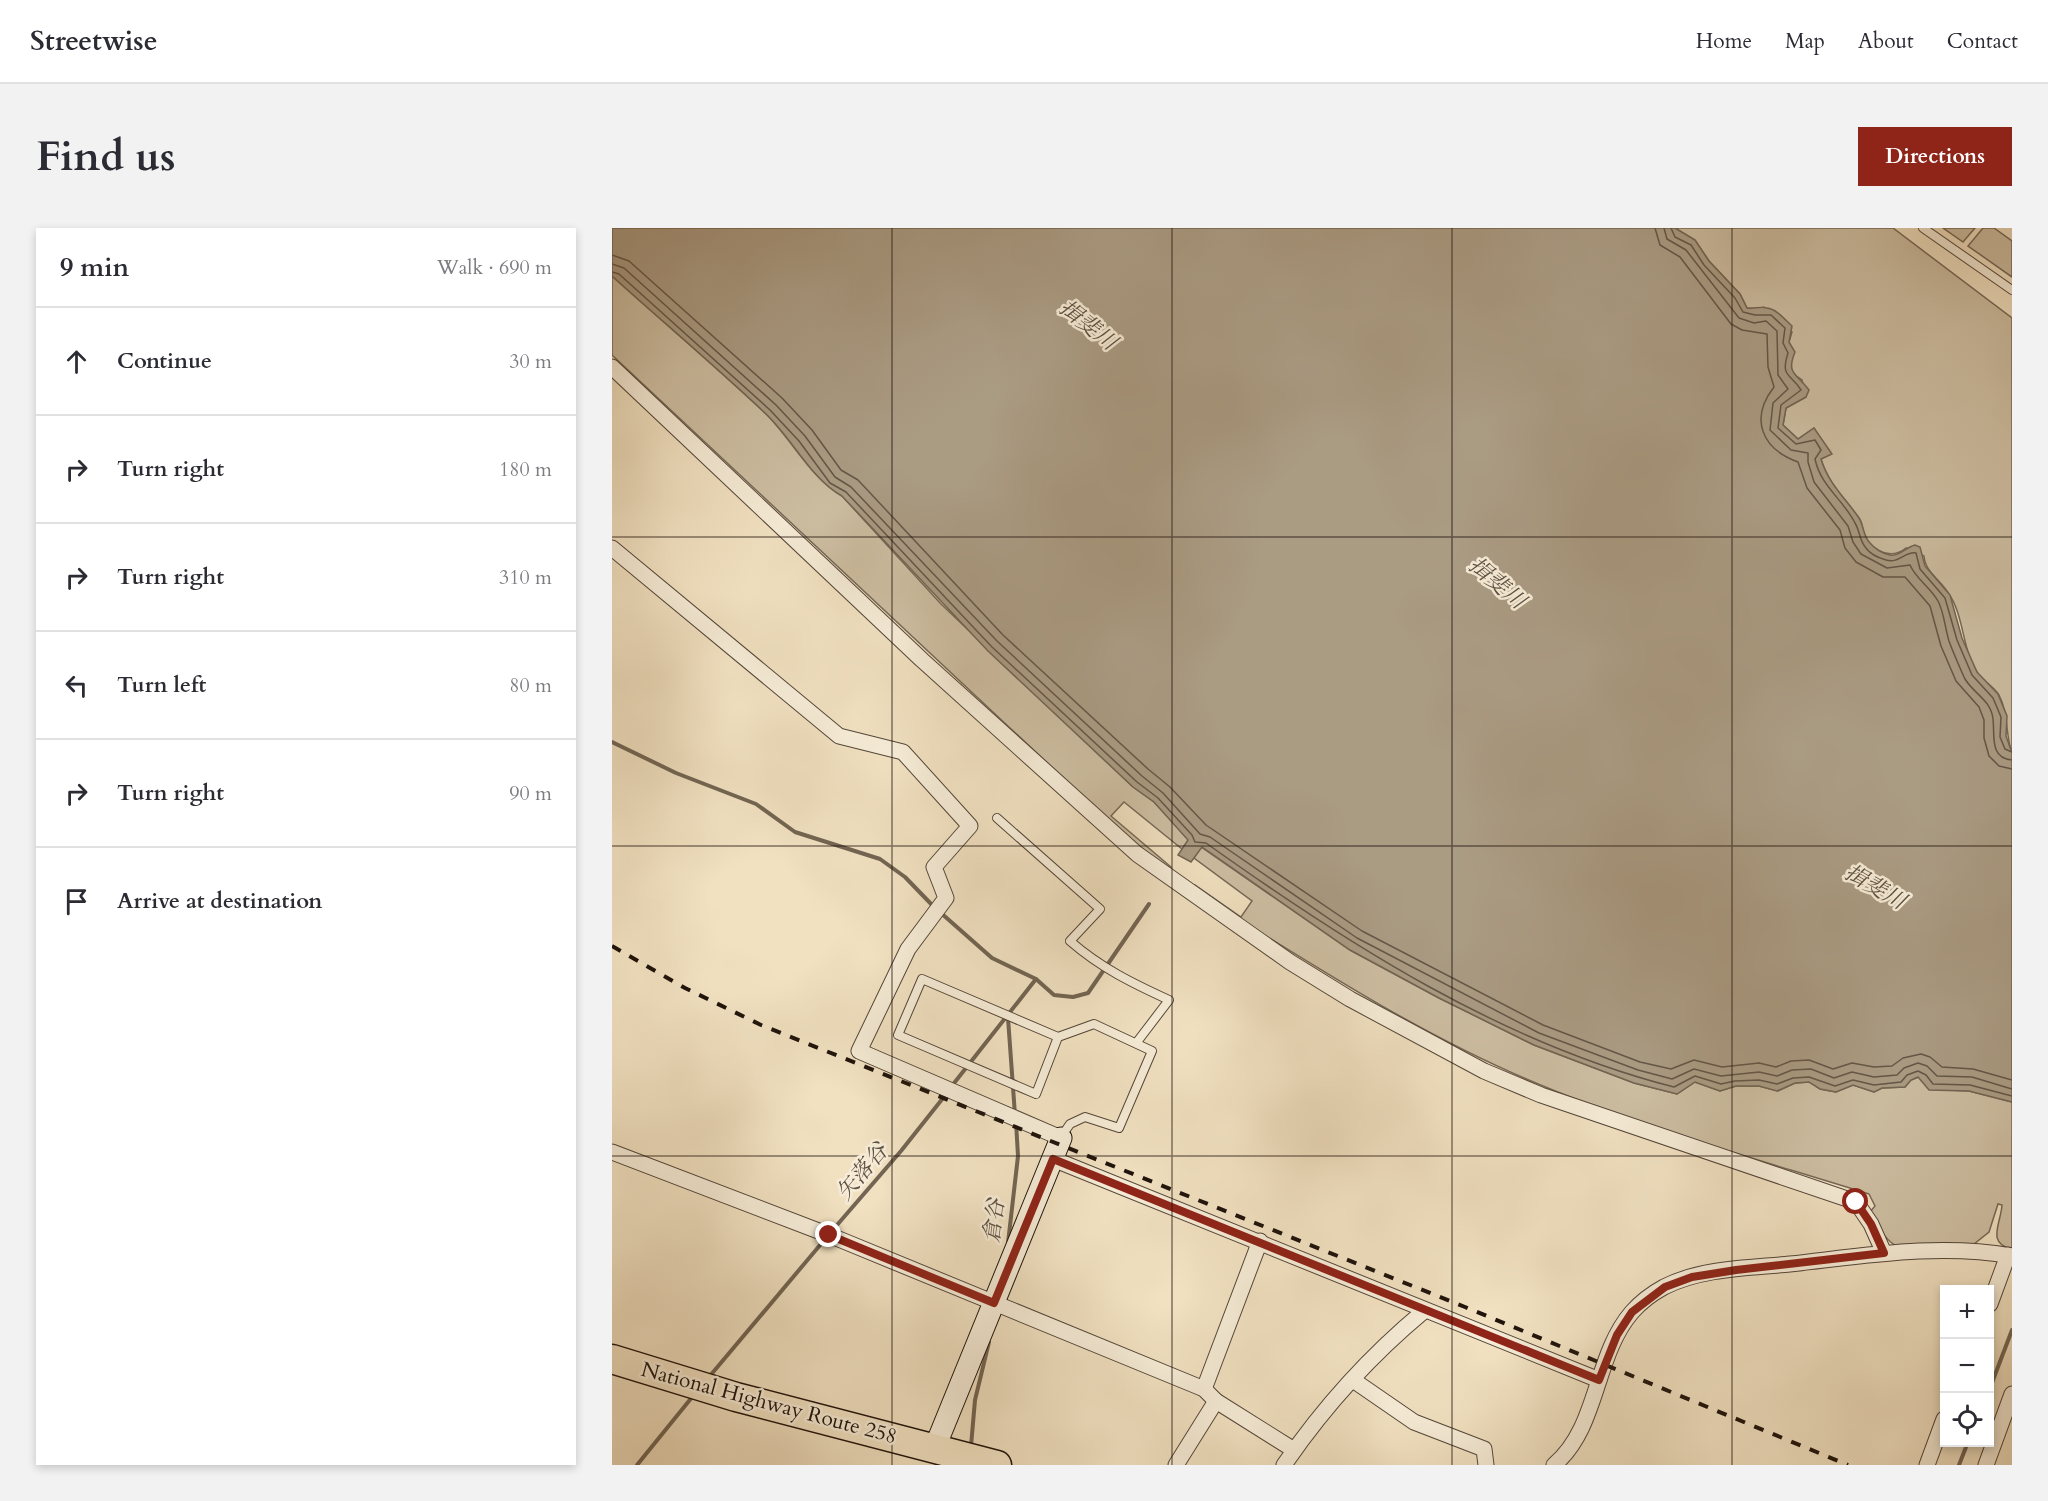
<!DOCTYPE html>
<meta charset="utf-8">
<style>
body{margin:0;font-family:Cardo,"Noto Serif JP",serif;background:#f2f2f3;color:#2b2b33}
.controls{position:absolute;right:18px;bottom:18px;display:grid;overflow:hidden;border-radius:0px;box-shadow:0 3px 9px #0003}
.controls button{width:54px;height:54px;display:grid;place-items:center;padding:0;border:0;border-bottom:2px solid #e1e1e2;background:#fff;color:#2b2b33;font:30px sans-serif}
.stop{position:absolute;width:18px;height:18px;margin:-14px;border:4px solid #8f2418;border-radius:50%;background:#fff}
.stop.end{background:#8f2418;border-color:#fff;box-shadow:0 2px 6px #0008}
.list{margin:0;padding:0;list-style:none}
h2{display:flex;justify-content:space-between;align-items:center;height:78px;margin:0;padding:0 24px;font-size:26px}
h2 small{font-size:20px;font-weight:400;color:#7c7c81}
.list li{display:grid;grid-template-columns:39px 1fr auto;gap:18px;align-items:center;box-sizing:border-box;height:108px;padding:0 24px;border-top:2px solid #e1e1e2}
.list b{display:block;font-size:22px;white-space:nowrap}
.list em{font-size:20px;font-style:normal;color:#7c7c81}
.icon{flex:none;width:33px;height:33px;fill:none;stroke:currentColor;stroke-width:2;stroke-linecap:round;stroke-linejoin:round}
.map{position:relative;flex:none;width:1400px;height:1237px;overflow:hidden;border-radius:0px}
header{display:flex;align-items:center;gap:36px;box-sizing:border-box;height:84px;padding:0 30px;background:#fff;border-bottom:2px solid #e1e1e2}
header strong{font-size:28px}
nav{display:flex;gap:33px;margin-inline-start:auto;font-size:21px}
.intro{display:flex;align-items:center;justify-content:space-between;box-sizing:border-box;height:144px;padding:0 36px}
h1{margin:0;font-size:42px}
.button{padding:15px 27px;border-radius:0px;background:#8f2418;color:#fff;font-size:21px;font-weight:700}
main{display:flex;gap:36px;padding:0 36px}
aside{flex:1;background:#fff;border-radius:0px;box-shadow:0 3px 9px #0003}
.map>svg:first-child{display:block}
.green{fill:#cdbea2;stroke:#766857;stroke-width:1.5}
.water{fill:#aa9b83;stroke:#726553;stroke-width:1.5}
.lines{fill:none;stroke-linecap:round;stroke-linejoin:round}
.shore{stroke:#645748;stroke-width:1.5}
.stream{stroke:#726553;stroke-width:4}
.lane-casing{stroke:#544639;stroke-width:10}
.street-casing{stroke:#544639;stroke-width:17}
.secondary-casing{stroke:#1f130c;stroke-width:23}
.highway-casing{stroke:#1f130c;stroke-width:31}
.lane{stroke:#f6ecd7;stroke-width:8}
.street{stroke:#f6ecd7;stroke-width:15}
.secondary{stroke:#f6ecd7;stroke-width:21}
.highway{stroke:#f1e1c1;stroke-width:28}
.rail{stroke:#1f130c;stroke-width:4;stroke-dasharray:10 10;stroke-linecap:butt}
.route{stroke:#8f2418;stroke-width:8}
.grid{fill:none;stroke:#1f130c;stroke-width:1.5;stroke-opacity:0.55}
.labels{text-anchor:middle;dominant-baseline:central;stroke-width:5;stroke-linejoin:round;paint-order:stroke}
.street-label{font-size:21px;fill:#1f130c;stroke:#f6ecd7}
.water-label{font-size:22px;font-style:italic;fill:#5e5042;stroke:#f6ecd7}
</style>
<header>
<strong>Streetwise</strong>
<nav><a>Home</a><a>Map</a><a>About</a><a>Contact</a></nav>
</header>
<div class="intro"><h1>Find us</h1><a class="button">Directions</a></div>
<main>
<aside>
<h2>9 min<small>Walk · 690 m</small></h2>
<ul class="list">
<li><svg class="icon" aria-label="ahead" viewBox="0 0 24 24"><path d="M12 20V5M6 11l6-6 6 6"/></svg><div><b>Continue</b></div><em>30 m</em></li>
<li><svg class="icon" aria-label="right" viewBox="0 0 24 24"><path d="M7 20v-9h11M14 6l5 5-5 5"/></svg><div><b>Turn right</b></div><em>180 m</em></li>
<li><svg class="icon" aria-label="right" viewBox="0 0 24 24"><path d="M7 20v-9h11M14 6l5 5-5 5"/></svg><div><b>Turn right</b></div><em>310 m</em></li>
<li><svg class="icon" aria-label="left" viewBox="0 0 24 24"><path d="M17 20v-9H6M10 6l-5 5 5 5"/></svg><div><b>Turn left</b></div><em>80 m</em></li>
<li><svg class="icon" aria-label="right" viewBox="0 0 24 24"><path d="M7 20v-9h11M14 6l5 5-5 5"/></svg><div><b>Turn right</b></div><em>90 m</em></li>
<li><svg class="icon" aria-label="arrive" viewBox="0 0 24 24"><path d="M6 21V4h12l-3 4 3 4H6"/></svg><div><b>Arrive at destination</b></div></li>
</ul>
</aside>
<div class="map">
<svg width="1400" height="1237" viewBox="0 0 1400 1237">
<rect width="100%" height="100%" fill="#f1e1c1"/>
<filter id="stains"><feTurbulence type="fractalNoise" baseFrequency=".00333" numOctaves="4"/><feColorMatrix values="0 0 0 0 .2 0 0 0 0 .09 0 0 0 0 .02 0 0 0 .5 -.17"/></filter>
<radialGradient id="worn" r=".72"><stop offset=".6" stop-color="#630" stop-opacity="0"/><stop offset="1" stop-color="#630" stop-opacity=".3"/></radialGradient>
<!-- green -->
<g class="green">
<path d="M1063 0H1281L1400 90V525C1393 506 1397 486 1387 467 1382 458 1370 453 1365 444 1350 421 1352 388 1337 366 1329 352 1313 344 1312 328L1294 320C1281 331 1260 325 1253 308 1250 302 1251 295 1247 290 1233 270 1216 255 1209 231L1219 226 1202 200 1186 211 1171 197 1174 180 1194 169 1190 152 1180 145 1177 114 1180 104 1152 79 1145 81 1135 80 1128 66 1097 33 1083 12Z"/>
<path d="M1331 0H1363L1351 14Z"/>
<path d="M1371 0H1382L1400 13V49L1356 18Z"/>
<path d="M0 48C51 94 104 138 153 185 179 210 199 251 230 268L329 376 521 559 542 574 577 612 570 621 512 574 499 588 559 639 555 643 510 605 0 127Z"/>
<path d="M589 619 738 722 827 770 922 817 1022 855 1065 866 1083 854 1108 863 1124 858H1147L1166 863 1183 855 1198 854 1208 861 1224 864 1241 857 1262 864 1270 860 1293 859 1299 852 1307 849 1337 862 1357 863 1400 874V1021C1374 1016 1389 995 1390 977L1386 976 1377 1004 1362 1016 1286 1019C1272 1012 1266 997 1258 984L1263 978 1257 966C1142 930 1023 898 912 850 794 799 689 729 580 662L583 657 629 689 640 673 582 630Z"/>
</g>
<!-- water -->
<path class="water" d="M0 0H1063L1083 12 1097 33 1128 66 1135 80C1142 81 1149 78 1155 80 1165 81 1173 92 1180 98L1177 114 1183 124C1174 146 1184 145 1197 162L1194 169 1174 180 1171 197 1186 211 1202 200 1220 226 1209 231C1216 255 1233 270 1247 290 1252 298 1251 308 1258 315 1262 320 1271 326 1278 327 1287 329 1294 319 1303 317L1308 319 1313 338 1338 367 1350 410 1365 444 1386 466 1395 488 1394 508 1400 525V874L1357 863 1317 862 1306 849 1299 852 1293 859 1270 860 1262 864 1241 857 1224 864 1208 861 1197 854 1183 855 1165 863 1147 858H1124L1108 863 1083 854 1065 866 1022 855 922 817 827 770 738 722 590 619 579 634 566 627 576 612 542 574 521 559 376 423 230 268C199 251 180 210 153 185 103 138 51 94 0 48Z"/>
<g class="lines">
<!-- shore -->
<g class="shore">
<path d="M1043 0 1048 17 1068 29 1119 96 1130 102 1155 106 1156 139 1162 159C1137 191 1150 221 1186 234L1195 260 1228 302 1233 320 1244 334 1271 349H1293L1318 378 1329 418 1344 453 1367 479 1372 492V510L1377 528 1387 538 1400 541"/>
<path d="M1052 0 1055 11 1074 22 1127 90 1142 95 1154 93 1165 103 1166 147 1176 161 1161 175 1158 202 1179 222 1196 225V234L1202 254 1236 298 1241 314 1249 326 1275 340 1298 337C1304 351 1318 359 1326 373 1332 384 1333 400 1337 413 1339 419 1350 445 1353 451 1362 466 1379 472 1381 491 1383 507 1377 530 1400 532"/>
<path d="M1059 0 1063 9 1079 17 1092 37 1123 70 1131 84 1143 87H1159L1173 100 1171 115 1176 125C1168 150 1179 145 1189 162L1169 177 1166 200 1184 216 1203 212 1209 222 1203 231C1209 259 1231 271 1243 295 1248 303 1247 312 1254 320 1258 326 1267 330 1274 332 1287 336 1293 323 1304 325L1308 341 1333 370 1345 412 1360 447 1381 470 1389 489 1388 509 1393 521 1400 524"/>
<path d="M0 27 17 33 170 170 200 202 229 242 246 252 391 407 536 541 558 559 594 597 750 703 931 797 1028 834 1059 841 1082 832 1110 839 1147 835 1164 839 1179 833 1197 832 1221 841 1240 835 1262 839 1280 838 1291 830 1309 826 1318 829 1330 839 1361 841 1400 852"/>
<path d="M0 36 12 40 164 177 193 208 223 249 239 259 385 413 530 548 551 565 588 606 598 609 745 710 927 805 1026 842 1060 851 1082 841 1109 848 1147 844 1165 848 1180 842 1199 841 1222 850 1240 844 1262 849 1285 847 1292 840 1306 835 1315 838 1325 848 1360 849 1400 861"/>
<path d="M0 44 7 46 158 182 187 213 218 255 234 264 380 419 525 554 546 570 580 607 583 614 594 615C737 717 890 815 1062 859L1083 848 1109 856 1123 853 1147 852 1165 856 1181 850 1197 849 1223 858 1241 852 1262 857 1289 854 1295 847 1306 843 1314 847 1321 856 1358 857 1400 868"/>
</g>
<!-- stream -->
<g class="stream">
<path d="M0 514 64 545 144 576 183 604 268 631 293 649 323 680"/>
<path d="M329 685 380 730 424 751 442 767 461 769 476 765 537 676"/>
<path d="M396 790 403 887"/>
<path d="M339 859 424 751"/>
<path d="M219 1004 289 923 335 865"/>
<path d="M396 1015 406 928 404 894"/>
<path d="M97 1149 214 1010"/>
<path d="M1378 1160 1400 1102"/>
<path d="M359 1218 363 1172 377 1114"/>
<path d="M25 1237 81 1168"/>
<path d="M1347 1237 1356 1214"/>
</g>
<!-- lane casing -->
<g class="lane-casing">
<g id="lane">
<path d="M1311 0 1400 62"/>
<path d="M385 590 488 681 458 713C489 740 520 755 557 772L525 814"/>
<path d="M446 809 424 866 286 807 310 751 446 809 482 796 540 823 507 900 473 889 458 896 449 909"/>
</g>
</g>
<!-- street casing -->
<g class="street-casing">
<g id="street">
<path d="M0 139 310 432 525 626 678 734 738 771 872 843 929 867 1244 974 1259 996 1272 1025"/>
<path d="M0 320 227 508 291 524 358 598 322 639 334 670 296 721 247 823 449 910"/>
<path d="M0 924 217 1007 592 1161 604 1173 682 1222"/>
<path d="M441 931 987 1152"/>
<path d="M1378 1076 1396 1027"/>
<path d="M741 1152 802 1194 872 1221 874 1237"/>
<path d="M592 1161 648 1013"/>
<path d="M564 1237 604 1173"/>
<path d="M672 1237C711 1180 759 1127 812 1083"/>
<path d="M942 1237C987 1199 982 1128 1020 1084 1028 1075 1041 1065 1052 1059 1089 1040 1138 1040 1178 1036 1252 1028 1326 1015 1400 1028"/>
<path d="M1315 1237 1332 1191"/>
<path d="M1374 1237 1400 1166"/>
</g>
</g>
<!-- secondary casing -->
<g class="secondary-casing">
<path id="secondary" d="M323 1219 449 910"/>
</g>
<!-- highway casing -->
<g class="highway-casing">
<path id="highway" d="M0 1131 124 1169 385 1237"/>
</g>
<!-- lane -->
<use href="#lane" class="lane"/>
<!-- street -->
<use href="#street" class="street"/>
<!-- secondary -->
<use href="#secondary" class="secondary"/>
<!-- highway -->
<use href="#highway" class="highway"/>
<!-- rail -->
<path class="rail" d="M0 718 73 760 149 797 853 1079 1236 1237"/>
</g>
<g class="lines">
<!-- route -->
<path class="route" d="M217 1007 382 1075 441 931 987 1152 1005 1107 1020 1084 1053 1059 1080 1049 1124 1042 1272 1025 1259 996 1244 974"/>
</g>
<!-- grid -->
<path class="grid" d="M280 0V1237M560 0V1237M840 0V1237M1120 0V1237M0 309H1400M0 618H1400M0 928H1400"/>
<g class="labels">
<!-- street labels -->
<g class="street-label">
<text transform="translate(157 1175) rotate(15)">National Highway Route 258</text>
</g>
<!-- water labels -->
<g class="water-label">
<text transform="translate(476 97) rotate(38)">揖斐川</text>
<text transform="translate(885 355) rotate(40)">揖斐川</text>
<text transform="translate(1263 659) rotate(30)">揖斐川</text>
<text transform="translate(250 944) rotate(-50)">矢落谷</text>
<text transform="translate(382 993) rotate(-83)">倉谷</text>
</g>
</g>
<rect width="100%" height="100%" filter="url(#stains)"/>
<rect width="100%" height="100%" fill="url(#worn)"/>
</svg>
<div class="controls">
<button>+</button>
<button>−</button>
<button><svg class="icon" aria-label="locate" viewBox="0 0 24 24"><circle cx="12" cy="12" r="6"/><path d="M12 2v4M12 18v4M2 12h4M18 12h4"/></svg></button>
</div>
<div class="stop" style="left:1244px;top:974px"></div>
<div class="stop end" style="left:217px;top:1007px"></div>
</div>
</main>
